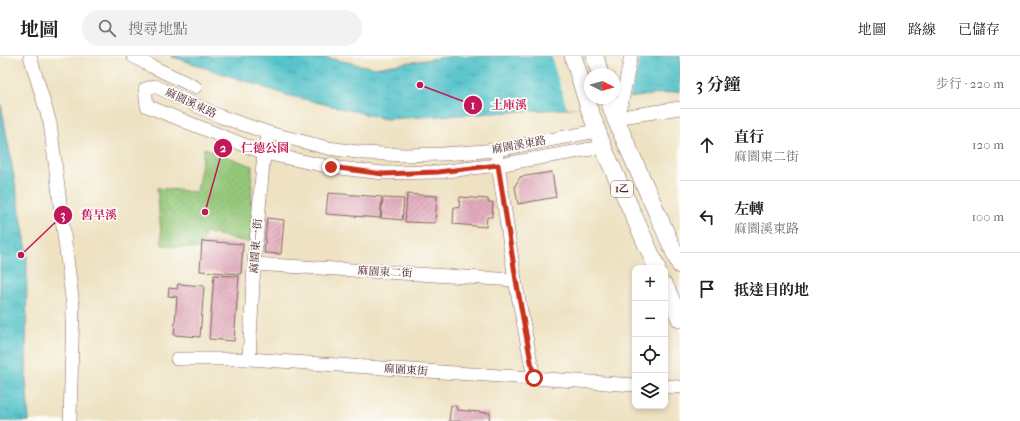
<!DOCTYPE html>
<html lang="zh-TW">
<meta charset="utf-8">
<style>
body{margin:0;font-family:"IM FELL French Canon","Noto Serif TC",serif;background:#f2f2f2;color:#202124}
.controls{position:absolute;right:12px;bottom:12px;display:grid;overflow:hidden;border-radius:8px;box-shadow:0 2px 6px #0003}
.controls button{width:36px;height:36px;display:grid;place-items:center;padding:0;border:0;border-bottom:1px solid #e0e0e0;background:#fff;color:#202124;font:20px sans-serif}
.compass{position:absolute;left:584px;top:12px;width:36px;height:36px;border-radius:50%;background:#fff;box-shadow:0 2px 6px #0003;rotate:95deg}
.stop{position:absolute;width:12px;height:12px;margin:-9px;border:3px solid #c8321e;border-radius:50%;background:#fff}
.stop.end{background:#c8321e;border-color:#fff;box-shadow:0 1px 4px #0008}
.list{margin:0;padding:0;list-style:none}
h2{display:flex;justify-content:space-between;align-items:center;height:52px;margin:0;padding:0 16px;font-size:17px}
h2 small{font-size:13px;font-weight:400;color:#757577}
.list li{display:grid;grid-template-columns:26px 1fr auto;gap:12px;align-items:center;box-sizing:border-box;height:72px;padding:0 16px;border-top:1px solid #e0e0e0}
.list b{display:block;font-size:15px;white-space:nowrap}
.list p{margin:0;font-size:13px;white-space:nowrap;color:#757577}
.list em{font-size:13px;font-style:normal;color:#757577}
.icon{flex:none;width:22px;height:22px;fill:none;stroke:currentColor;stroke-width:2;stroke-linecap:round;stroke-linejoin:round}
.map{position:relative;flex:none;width:680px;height:365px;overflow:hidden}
header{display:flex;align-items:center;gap:24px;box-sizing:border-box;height:56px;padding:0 20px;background:#fff;border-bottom:1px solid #e0e0e0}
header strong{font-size:19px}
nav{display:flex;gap:22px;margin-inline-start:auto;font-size:14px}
.search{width:280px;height:36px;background:#f2f2f2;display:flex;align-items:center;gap:10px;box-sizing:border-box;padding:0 14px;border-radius:22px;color:#757577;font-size:15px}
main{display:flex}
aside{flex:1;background:#fff}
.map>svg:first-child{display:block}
.green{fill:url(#green-dots);stroke:#6f7452}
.water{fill:url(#water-ripples);stroke:#50727a;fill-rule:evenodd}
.pier{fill:#eee2c2;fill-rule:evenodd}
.building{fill:url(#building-hatch)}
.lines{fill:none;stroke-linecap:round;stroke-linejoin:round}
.minor-casing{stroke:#836360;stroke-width:14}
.major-casing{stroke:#836360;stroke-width:18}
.minor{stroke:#fff;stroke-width:13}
.major{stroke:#fff;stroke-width:17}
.route{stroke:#c8321e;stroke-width:5}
.labels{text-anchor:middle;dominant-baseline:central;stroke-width:3.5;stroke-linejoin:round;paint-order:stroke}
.shield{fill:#fdfcf7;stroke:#806168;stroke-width:1}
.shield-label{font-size:10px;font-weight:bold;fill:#4a1f2b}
.street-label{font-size:11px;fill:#4a1f2b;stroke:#fdfcf7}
.leader{fill:none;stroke:#c2185b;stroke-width:1.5}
.callout-dot{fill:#c2185b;stroke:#fdfcf7;stroke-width:1.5}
.mark-label{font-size:12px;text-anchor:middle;font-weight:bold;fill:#fff}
.callout-label{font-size:12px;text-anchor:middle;font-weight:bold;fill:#c2185b;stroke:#fdfcf7;stroke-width:3.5;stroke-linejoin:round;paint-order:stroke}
</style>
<header>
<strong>地圖</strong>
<div class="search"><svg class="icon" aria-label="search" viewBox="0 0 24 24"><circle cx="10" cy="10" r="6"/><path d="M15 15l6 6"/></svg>搜尋地點</div>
<nav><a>地圖</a><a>路線</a><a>已儲存</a></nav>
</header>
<main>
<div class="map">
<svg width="680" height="365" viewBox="0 0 680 365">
<defs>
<pattern id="green-dots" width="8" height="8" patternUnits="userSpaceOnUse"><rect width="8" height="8" fill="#94c879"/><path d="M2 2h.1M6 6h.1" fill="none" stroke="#81ab69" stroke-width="1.8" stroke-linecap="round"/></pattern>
<pattern id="water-ripples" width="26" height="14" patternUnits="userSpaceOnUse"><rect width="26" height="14" fill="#56c4ca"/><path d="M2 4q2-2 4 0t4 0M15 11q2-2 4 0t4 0" fill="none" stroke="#499fa4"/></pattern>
<pattern id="building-hatch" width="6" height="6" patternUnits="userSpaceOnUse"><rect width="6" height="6" fill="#e3acbe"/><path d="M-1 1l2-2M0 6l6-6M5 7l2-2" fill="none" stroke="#ba8b9b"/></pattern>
</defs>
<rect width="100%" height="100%" fill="#fdfcf7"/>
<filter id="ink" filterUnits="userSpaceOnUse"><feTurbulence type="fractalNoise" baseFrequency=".025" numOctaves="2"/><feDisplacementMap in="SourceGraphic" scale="8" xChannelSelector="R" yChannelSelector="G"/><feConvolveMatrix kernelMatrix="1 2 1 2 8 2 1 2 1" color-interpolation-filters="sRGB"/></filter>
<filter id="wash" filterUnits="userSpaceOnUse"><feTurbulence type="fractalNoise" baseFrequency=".012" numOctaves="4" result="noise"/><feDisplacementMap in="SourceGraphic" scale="16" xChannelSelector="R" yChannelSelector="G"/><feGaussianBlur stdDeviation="0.9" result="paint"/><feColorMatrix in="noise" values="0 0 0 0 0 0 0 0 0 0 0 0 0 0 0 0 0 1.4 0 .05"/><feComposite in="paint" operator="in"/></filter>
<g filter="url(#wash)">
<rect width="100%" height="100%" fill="#eee2c2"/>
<!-- green -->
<path class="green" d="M204 92 252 110 251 187 205 176 201 193 162 189 157 132 197 136Z"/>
<!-- water -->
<g class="water">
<path d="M170 0H318L375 12 411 6 453 0H680V35L628 42 564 53 386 63 287 39ZM590 18H614V42H590Z"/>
<path d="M0 45 2 53 27 195 26 323 29 365H0Z"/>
</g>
<!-- pier -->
<path class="pier" d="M551 0H640L629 44 589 50 567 52ZM590 18H614V42H590Z"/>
<g id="blocks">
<!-- building -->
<g class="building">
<path d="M552 116 556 141 518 148 515 130 520 121Z"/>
<path d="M328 137 382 141 380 162 326 158Z"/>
<path d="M407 138 437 140 435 167 405 166Z"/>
<path d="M460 141 488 143V146H493L492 161H487L486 171 453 168 454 151 459 152Z"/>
<path d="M383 142 404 143 402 164 381 162Z"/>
<path d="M267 162 284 164 281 198 264 197Z"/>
<path d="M202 185 243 188 241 218 200 215Z"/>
<path d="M214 219 239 220 234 285 209 283Z"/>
<path d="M178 228 204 230 200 281 174 279 177 241 168 240 169 232 177 233Z"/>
<path d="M451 349 456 350 457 354 490 357 489 365H449Z"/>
</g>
</g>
</g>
<g filter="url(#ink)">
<use href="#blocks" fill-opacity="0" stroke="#836360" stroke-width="1"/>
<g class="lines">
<!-- minor casing -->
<g class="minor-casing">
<g id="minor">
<path d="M30 0 50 67 73 250 70 365"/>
<path d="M133 0 151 10 195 31"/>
<path d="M631 0 622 45 615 62 680 52"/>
<path d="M597 75 496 94 472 96 443 98 404 99 365 97 328 92 269 77 219 60 155 30 145 33 147 50 264 97 331 111 383 117 438 116 498 109 603 91"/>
<path d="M497 101 515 224 534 322"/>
<path d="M254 208 515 224"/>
<path d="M177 303H249L635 329"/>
<path d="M249 303 254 208 264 97 269 77"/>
<path d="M665 330 680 331"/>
</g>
</g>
<!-- major casing -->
<g class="major-casing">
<g id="major">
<path d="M573 0 589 52 603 91 657 212"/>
<path d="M595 0 600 18"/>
<path d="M608 42 615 62 680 209"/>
<path d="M665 230 680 263"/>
</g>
</g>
<!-- minor -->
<use href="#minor" class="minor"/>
<!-- major -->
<use href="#major" class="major"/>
</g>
</g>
<g class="lines" filter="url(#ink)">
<!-- route -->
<path class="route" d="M331 111 383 118 438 116 498 109 516 224 534 322"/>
</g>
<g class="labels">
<!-- shield labels -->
<rect class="shield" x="611" y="125" width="22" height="16" rx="3"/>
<g class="shield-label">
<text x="622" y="133">1乙</text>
</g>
<!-- street labels -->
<g class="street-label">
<text transform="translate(191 47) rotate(25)">麻園溪東路</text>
<text transform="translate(519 89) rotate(-10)">麻園溪東路</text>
<text transform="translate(256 190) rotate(-86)">麻園東一街</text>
<text transform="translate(385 216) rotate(3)">麻園東二街</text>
<text transform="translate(406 314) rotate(4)">麻園東街</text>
</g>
</g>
<!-- callouts -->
<path class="leader" d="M420 29L473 49M205 156L223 92M21 199L63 159"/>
<g class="callout-dot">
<circle cx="420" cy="29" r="4"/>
<circle cx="205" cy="156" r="4"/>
<circle cx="21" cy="199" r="4"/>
<circle cx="473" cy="49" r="10"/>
<circle cx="223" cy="92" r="10"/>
<circle cx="63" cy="159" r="10"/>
</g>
<g class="mark-label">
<text x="473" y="53">1</text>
<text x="223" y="96">2</text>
<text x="63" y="163">3</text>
</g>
<g class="callout-label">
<text x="509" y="53">土庫溪</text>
<text x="265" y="96">仁德公園</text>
<text x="99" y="163">舊旱溪</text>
</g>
</svg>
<div class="controls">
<button>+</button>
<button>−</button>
<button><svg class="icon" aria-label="locate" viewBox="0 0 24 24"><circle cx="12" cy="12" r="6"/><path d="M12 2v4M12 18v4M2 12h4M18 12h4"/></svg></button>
<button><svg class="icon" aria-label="layers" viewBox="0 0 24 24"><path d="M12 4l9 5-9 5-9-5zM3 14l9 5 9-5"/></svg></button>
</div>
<svg class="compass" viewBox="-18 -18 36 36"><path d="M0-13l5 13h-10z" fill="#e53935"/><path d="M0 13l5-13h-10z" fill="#757577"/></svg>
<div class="stop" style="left:534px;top:322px"></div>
<div class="stop end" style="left:331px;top:111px"></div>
</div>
<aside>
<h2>3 分鐘<small>步行 · 220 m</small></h2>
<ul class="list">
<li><svg class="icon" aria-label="ahead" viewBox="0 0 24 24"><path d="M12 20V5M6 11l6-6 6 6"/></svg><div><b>直行</b><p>麻園東二街</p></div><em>120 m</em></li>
<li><svg class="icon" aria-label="left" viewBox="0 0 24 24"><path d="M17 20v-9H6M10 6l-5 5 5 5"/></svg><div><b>左轉</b><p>麻園溪東路</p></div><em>100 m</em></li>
<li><svg class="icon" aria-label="arrive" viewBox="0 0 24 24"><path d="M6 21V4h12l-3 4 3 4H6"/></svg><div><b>抵達目的地</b></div></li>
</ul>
</aside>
</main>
